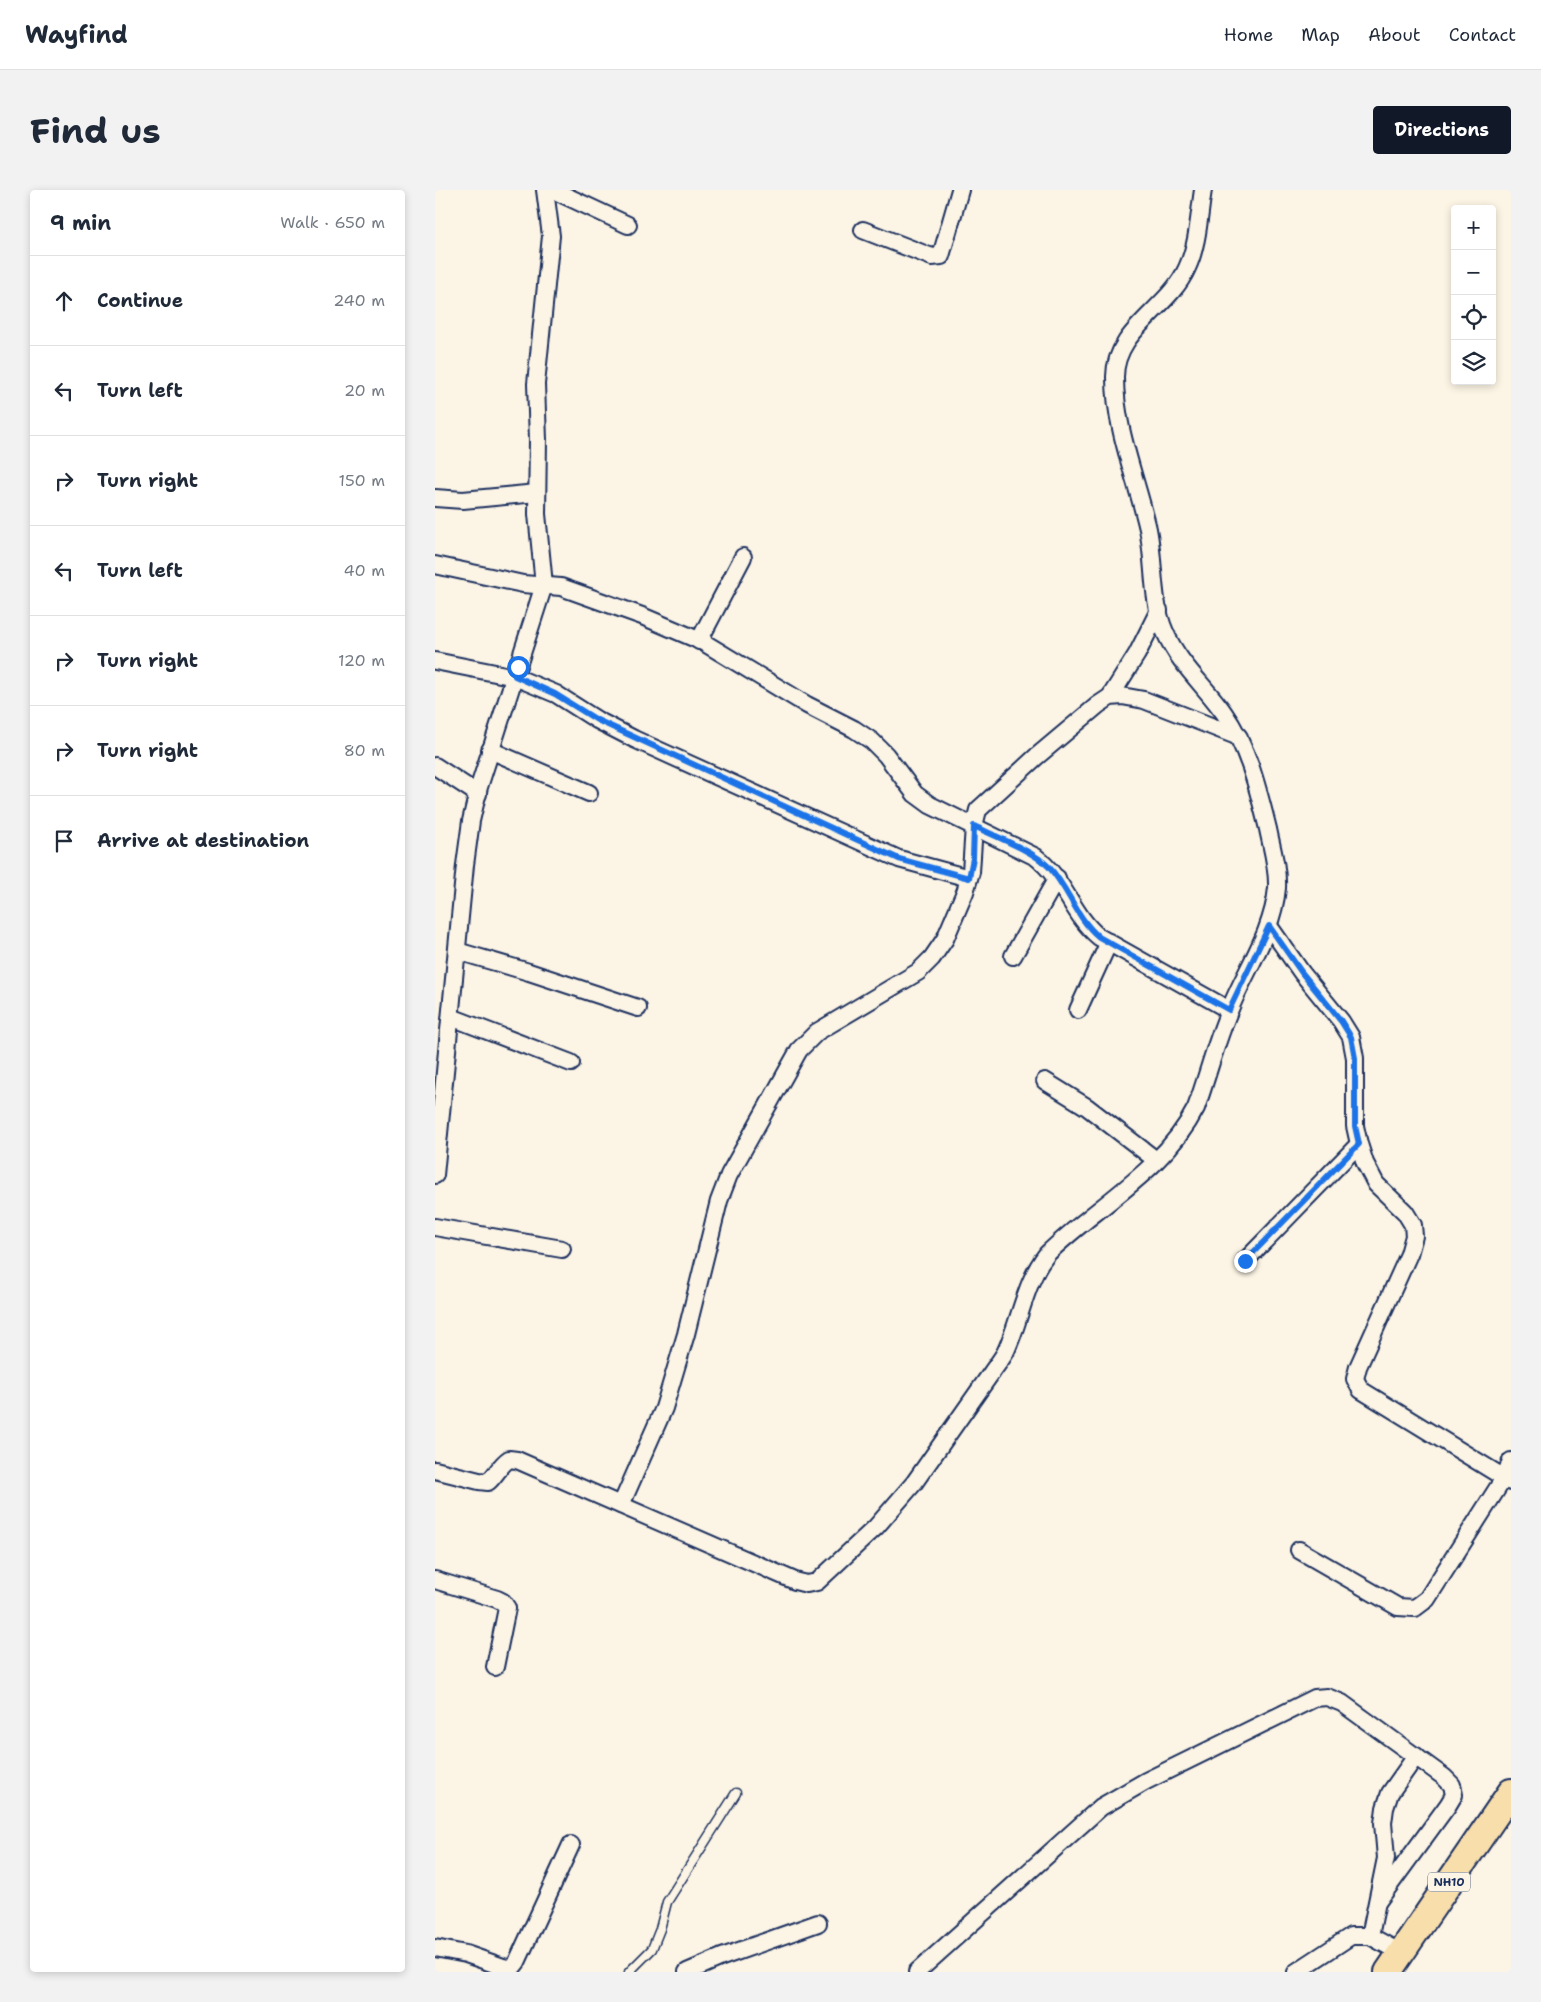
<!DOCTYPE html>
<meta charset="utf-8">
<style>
body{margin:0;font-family:"Shantell Sans",sans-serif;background:#f2f2f3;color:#1f2937}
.controls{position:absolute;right:15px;top:15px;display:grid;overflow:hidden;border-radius:5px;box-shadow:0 2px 8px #0003}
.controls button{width:45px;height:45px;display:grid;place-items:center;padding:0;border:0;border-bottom:1px solid #e0e1e3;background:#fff;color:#1f2937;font:25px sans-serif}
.stop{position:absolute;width:15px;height:15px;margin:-11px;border:4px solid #1a73e8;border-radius:50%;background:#fff}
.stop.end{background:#1a73e8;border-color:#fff;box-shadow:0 1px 5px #0008}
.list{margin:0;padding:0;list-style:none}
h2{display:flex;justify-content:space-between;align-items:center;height:65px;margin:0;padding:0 20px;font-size:21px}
h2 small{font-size:16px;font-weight:400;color:#747a83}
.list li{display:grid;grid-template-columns:32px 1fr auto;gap:15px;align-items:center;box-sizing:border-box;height:90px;padding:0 20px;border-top:1px solid #e0e1e3}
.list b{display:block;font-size:19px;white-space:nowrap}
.list em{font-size:16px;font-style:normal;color:#747a83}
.icon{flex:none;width:28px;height:28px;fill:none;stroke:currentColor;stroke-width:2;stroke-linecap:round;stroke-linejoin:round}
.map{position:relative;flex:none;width:1076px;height:1782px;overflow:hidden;border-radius:5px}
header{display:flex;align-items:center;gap:30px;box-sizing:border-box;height:70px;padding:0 25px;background:#fff;border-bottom:1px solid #e0e1e3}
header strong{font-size:24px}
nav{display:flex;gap:28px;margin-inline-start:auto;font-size:18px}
.intro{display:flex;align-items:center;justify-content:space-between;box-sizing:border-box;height:120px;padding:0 30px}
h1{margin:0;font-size:35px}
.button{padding:12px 22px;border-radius:5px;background:#111827;color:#fff;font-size:18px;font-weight:700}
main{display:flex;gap:30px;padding:0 30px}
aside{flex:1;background:#fff;border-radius:5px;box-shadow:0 2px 8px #0003}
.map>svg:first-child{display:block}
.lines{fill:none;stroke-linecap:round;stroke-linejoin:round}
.service-casing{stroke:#1b2f5e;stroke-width:11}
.minor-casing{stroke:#1b2f5e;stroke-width:20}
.trunk-casing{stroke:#1b2f5e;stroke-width:30}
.service{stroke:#fcf5e5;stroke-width:8}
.minor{stroke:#fcf5e5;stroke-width:16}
.trunk{stroke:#f8deab;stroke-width:26}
.route{stroke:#1a73e8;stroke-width:6}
.labels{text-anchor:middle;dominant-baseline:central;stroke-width:5;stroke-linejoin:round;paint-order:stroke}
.shield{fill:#fcf5e5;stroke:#5e6a86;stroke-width:1}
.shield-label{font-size:12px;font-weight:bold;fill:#1b2f5e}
</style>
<header>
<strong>Wayfind</strong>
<nav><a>Home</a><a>Map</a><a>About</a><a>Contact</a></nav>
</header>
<div class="intro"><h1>Find us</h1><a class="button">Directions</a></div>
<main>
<aside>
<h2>9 min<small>Walk · 650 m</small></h2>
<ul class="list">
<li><svg class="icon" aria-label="ahead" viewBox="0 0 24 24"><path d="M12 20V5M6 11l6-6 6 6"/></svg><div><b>Continue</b></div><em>240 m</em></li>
<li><svg class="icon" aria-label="left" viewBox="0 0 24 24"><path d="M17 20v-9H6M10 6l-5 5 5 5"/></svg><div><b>Turn left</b></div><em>20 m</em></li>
<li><svg class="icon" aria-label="right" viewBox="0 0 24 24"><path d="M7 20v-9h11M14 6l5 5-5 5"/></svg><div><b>Turn right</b></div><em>150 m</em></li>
<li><svg class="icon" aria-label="left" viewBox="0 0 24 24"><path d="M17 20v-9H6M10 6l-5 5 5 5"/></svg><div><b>Turn left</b></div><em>40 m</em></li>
<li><svg class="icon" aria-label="right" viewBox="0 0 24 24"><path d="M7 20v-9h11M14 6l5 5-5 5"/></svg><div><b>Turn right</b></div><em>120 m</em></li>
<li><svg class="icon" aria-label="right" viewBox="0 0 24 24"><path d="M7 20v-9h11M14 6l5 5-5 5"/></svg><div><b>Turn right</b></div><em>80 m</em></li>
<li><svg class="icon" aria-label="arrive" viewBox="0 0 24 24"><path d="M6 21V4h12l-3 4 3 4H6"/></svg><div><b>Arrive at destination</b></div></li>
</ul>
</aside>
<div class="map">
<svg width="1076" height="1782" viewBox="0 0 1076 1782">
<rect width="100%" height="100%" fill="#fcf5e5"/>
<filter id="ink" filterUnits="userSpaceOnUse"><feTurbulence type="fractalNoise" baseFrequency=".02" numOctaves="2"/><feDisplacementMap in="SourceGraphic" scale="10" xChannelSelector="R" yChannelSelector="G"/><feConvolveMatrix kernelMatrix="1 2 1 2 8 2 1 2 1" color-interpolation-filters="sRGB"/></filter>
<g filter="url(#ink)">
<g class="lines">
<!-- service casing -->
<g class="service-casing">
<path id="service" d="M194 1782 217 1759 225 1739 232 1712 301 1603"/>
</g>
<!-- minor casing -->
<g class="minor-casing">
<g id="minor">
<path d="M118 0 193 35"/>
<path d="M428 40 497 67 506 66 525 0"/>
<path d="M0 308 28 310 102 303"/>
<path d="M0 375 88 394 126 397 207 426 268 452 372 515 419 539 437 551 451 565 480 604 495 615 601 667C630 690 637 725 664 747L794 820"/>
<path d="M264 451 308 367"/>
<path d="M0 471 80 487 121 504 162 530 199 549 464 669 534 688"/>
<path d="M675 507 702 464 724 420"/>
<path d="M55 560 154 603"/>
<path d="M0 576 43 604"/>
<path d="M834 736 867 783 906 831 916 847 920 868V936L924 954 930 973 941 994 970 1022 978 1035 979 1046 974 1064 923 1177 920 1189 926 1200 1076 1292"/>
<path d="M22 761 94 782 203 818"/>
<path d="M578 766 622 688"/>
<path d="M643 820 674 752"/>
<path d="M16 827 136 873"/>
<path d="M610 891 652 917 721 970"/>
<path d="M0 985 30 675 36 631 44 597 109 395 102 324 103 250 101 194 116 46 110 0"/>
<path d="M0 1037 127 1059"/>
<path d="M810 1071 924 954"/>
<path d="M0 1280 44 1291 53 1292C61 1285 65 1275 74 1269L82 1270 360 1391 372 1394 382 1392 441 1337 479 1293 557 1182C561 1176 566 1170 570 1163 586 1130 589 1093 612 1064 661 1016 729 981 761 918 773 885 781 851 795 819 811 779 838 742 842 698 843 678 837 659 833 639 823 599 813 557 789 523 770 496 744 474 730 442 716 410 720 373 713 339 702 290 680 239 680 188 679 140 734 119 752 78 763 55 764 25 768 0"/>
<path d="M186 1315 229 1218 251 1144 284 1011 294 985 364 860 382 842 483 782 497 768 510 749 530 702 536 682 539 636 543 620 601 567 663 515 675 507 687 506 709 510 804 547"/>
<path d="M864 1360 963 1417 980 1418 992 1409 1069 1288 1076 1271"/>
<path d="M0 1390 62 1409 68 1412 72 1418 60 1477"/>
<path d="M935 1746 951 1668 948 1633 950 1618 955 1603 981 1566"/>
<path d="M0 1758 31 1764 71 1778 78 1777 82 1772 136 1655"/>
<path d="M252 1782 287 1767 383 1733"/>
<path d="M482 1782 666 1617 711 1591 880 1508 892 1507 907 1513 1009 1587 1017 1595 1019 1605 1013 1615 943 1711"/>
<path d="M861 1782 916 1746H935L966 1763"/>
</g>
</g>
<!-- trunk casing -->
<g class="trunk-casing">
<path id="trunk" d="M953 1782 1076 1602"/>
</g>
<!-- service -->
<use href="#service" class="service"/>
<!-- minor -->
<use href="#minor" class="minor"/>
<!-- trunk -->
<use href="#trunk" class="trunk"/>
</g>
</g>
<g class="lines" filter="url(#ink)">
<!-- route -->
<path class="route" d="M83 477 80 486 120 504 162 530 464 669 534 688 538 668 539 636C560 646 598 661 614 677 634 699 641 728 664 747L794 820 834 736 867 783 906 831 916 847 920 868V936L924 954 810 1071"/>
</g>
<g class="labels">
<!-- shield labels -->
<rect class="shield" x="993" y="1682.5" width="42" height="19" rx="4"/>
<g class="shield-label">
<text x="1014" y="1692">NH10</text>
</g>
</g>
</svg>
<div class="controls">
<button>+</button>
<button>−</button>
<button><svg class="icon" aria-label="locate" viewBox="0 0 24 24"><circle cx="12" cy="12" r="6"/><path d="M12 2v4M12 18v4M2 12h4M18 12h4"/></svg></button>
<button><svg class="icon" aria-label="layers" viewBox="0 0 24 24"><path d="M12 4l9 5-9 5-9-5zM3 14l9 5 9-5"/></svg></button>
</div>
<div class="stop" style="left:83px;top:477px"></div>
<div class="stop end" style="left:810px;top:1071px"></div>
</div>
</main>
